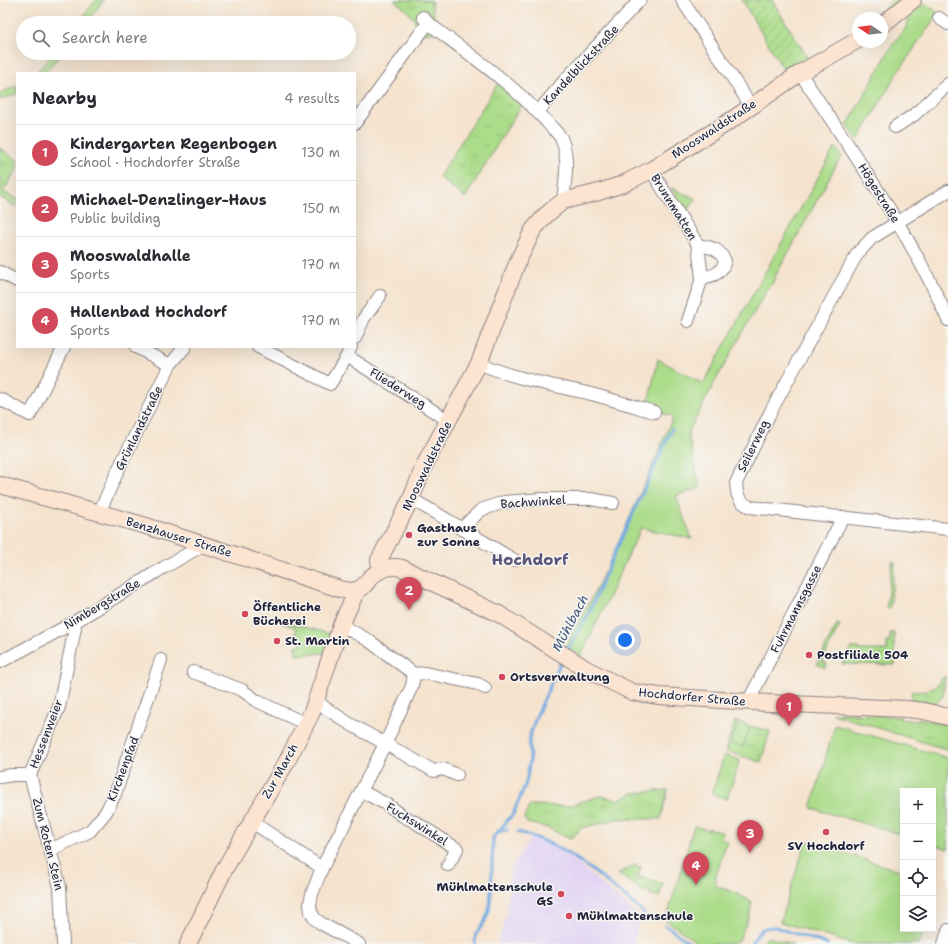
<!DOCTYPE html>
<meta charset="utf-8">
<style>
body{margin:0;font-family:"Shantell Sans",sans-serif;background:#f7f7f7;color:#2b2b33}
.controls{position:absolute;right:12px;bottom:12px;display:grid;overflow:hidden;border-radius:0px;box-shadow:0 4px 16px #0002}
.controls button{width:36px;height:36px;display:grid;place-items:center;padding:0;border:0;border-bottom:1px solid #e1e1e2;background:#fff;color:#2b2b33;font:20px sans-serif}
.compass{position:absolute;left:852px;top:12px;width:36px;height:36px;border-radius:50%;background:#fff;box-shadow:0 4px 16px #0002;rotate:283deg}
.you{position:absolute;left:625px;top:640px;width:14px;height:14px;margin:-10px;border:3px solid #fff;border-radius:50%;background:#1a73e8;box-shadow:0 0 0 6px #1a73e833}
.badge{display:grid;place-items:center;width:26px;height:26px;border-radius:50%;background:#d1495b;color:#fff;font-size:13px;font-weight:700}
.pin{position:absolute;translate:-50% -33px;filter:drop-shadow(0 1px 2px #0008)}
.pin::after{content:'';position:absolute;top:21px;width:14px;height:12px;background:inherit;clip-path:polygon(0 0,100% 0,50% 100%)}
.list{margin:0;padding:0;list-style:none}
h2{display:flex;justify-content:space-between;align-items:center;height:52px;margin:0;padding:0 16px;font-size:17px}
h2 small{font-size:13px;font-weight:400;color:#7c7c81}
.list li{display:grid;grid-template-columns:26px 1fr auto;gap:12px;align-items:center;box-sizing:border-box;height:56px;padding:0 16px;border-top:1px solid #e1e1e2}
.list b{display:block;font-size:15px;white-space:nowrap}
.list p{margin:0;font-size:13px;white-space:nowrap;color:#7c7c81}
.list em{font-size:13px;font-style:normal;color:#7c7c81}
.icon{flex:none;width:22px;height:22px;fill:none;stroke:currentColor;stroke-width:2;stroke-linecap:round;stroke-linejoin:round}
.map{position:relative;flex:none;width:948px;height:944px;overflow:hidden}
.search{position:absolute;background:#fff;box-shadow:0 4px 16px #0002;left:16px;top:16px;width:340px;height:44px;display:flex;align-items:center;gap:10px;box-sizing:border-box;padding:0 14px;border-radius:22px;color:#7c7c81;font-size:15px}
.panel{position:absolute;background:#fff;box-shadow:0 4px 16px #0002;left:16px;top:72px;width:340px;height:276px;border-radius:0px}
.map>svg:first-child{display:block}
.built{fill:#e2d4f3}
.grass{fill:url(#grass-tufts);stroke:#667f62}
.park{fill:#abdc89;stroke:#667f62}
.garden{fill:url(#garden-furrows);stroke:#667f62}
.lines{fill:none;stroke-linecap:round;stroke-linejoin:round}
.stream{stroke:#75abe3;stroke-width:3}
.street-casing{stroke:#8c8284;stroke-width:14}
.secondary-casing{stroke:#8c8284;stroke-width:18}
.street{stroke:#fff;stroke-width:12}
.secondary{stroke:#fde4d1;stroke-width:16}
.poi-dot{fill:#d1495b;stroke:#f6f6f2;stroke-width:1.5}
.labels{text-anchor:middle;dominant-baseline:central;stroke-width:3;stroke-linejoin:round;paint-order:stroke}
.street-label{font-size:12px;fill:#22223b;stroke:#f6f6f2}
.poi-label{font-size:12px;font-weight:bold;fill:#22223b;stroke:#f6f6f2;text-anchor:start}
.water-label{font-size:13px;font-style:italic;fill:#43597e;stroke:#f6f6f2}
.district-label{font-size:16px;font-weight:bold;fill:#5a557a;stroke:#f6f6f2}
</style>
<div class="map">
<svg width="948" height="944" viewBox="0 0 948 944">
<defs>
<pattern id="grass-tufts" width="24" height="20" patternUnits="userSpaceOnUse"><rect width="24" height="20" fill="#abdc89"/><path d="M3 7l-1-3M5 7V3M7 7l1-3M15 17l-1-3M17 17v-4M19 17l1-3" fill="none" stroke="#93bc77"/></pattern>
<pattern id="garden-furrows" width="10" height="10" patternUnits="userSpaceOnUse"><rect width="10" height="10" fill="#abdc89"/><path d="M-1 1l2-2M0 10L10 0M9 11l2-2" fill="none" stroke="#93bc77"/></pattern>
</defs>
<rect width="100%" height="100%" fill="#f6f6f2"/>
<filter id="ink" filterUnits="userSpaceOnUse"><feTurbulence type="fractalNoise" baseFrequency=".025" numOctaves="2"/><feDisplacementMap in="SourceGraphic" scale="8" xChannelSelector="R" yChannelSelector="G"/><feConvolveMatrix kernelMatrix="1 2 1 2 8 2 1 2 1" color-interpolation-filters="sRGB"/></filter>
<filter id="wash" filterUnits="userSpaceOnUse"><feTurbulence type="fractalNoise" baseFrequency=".012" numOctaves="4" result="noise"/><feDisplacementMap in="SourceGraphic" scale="16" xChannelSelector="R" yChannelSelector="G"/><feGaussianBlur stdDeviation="0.9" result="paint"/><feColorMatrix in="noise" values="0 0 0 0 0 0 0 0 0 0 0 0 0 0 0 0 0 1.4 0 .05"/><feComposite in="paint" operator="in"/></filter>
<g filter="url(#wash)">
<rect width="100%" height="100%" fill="#f5e3ce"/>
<!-- built -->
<path class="built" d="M531 837 553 846 575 861 640 917 633 944H497L506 916 510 871Z"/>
<!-- grass -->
<g class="grass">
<path d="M96 0H104L86 23H78Z"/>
<path d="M394 0H431L434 17 439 24 433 33 425 34 416 31C418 17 403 8 394 0Z"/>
<path d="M893 0H904L882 18H871L886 8Z"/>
<path d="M54 53H62L44 73H36Z"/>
<path d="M498 83 522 104 465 198 439 177Z"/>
<path d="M17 86V94L0 100V93Z"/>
<path d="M0 148 17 160V169L3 192 17 199V207L0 197Z"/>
<path d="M671 188 696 199 686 213 673 191Z"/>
<path d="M892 562H895L890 608H886Z"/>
<path d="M837 624 840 625 822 661 827 664 825 668 817 664Z"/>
<path d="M890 633H894L895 665 842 664 851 648H859V650H887V642H890Z"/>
<path d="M945 676 943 696 936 703 911 701 912 691 925 692 932 687 933 688 940 683 939 681Z"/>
<path d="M842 713 900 717V719L918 721V718L948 725V750L833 714Z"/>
<path d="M735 721 738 722 731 743 743 746 750 726 770 731 761 762 725 751Z"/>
<path d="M668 790 661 819H617L582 828 570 839 548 828 527 823 524 818 530 805 567 806 600 796 618 800 633 793Z"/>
<path d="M635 865 641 867 638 877 663 883 659 897 649 894 650 891 646 890 644 892 618 874Z"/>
</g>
<!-- park -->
<g class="park">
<path d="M926 4 938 13 897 74 858 140H857L847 126 891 47 906 27 913 10Z"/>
<path d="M835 147 842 157 838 162 775 277 773 283 768 288 717 378 688 433 700 488 676 496 692 539 641 528 581 656 565 647C607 575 640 494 673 417L647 407 658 359 703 384Z"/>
<path d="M279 620 334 635 326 653 296 655V646L301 645 300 639 295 638 296 628 280 622Z"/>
<path d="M738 722 750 726 743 747 731 743Z"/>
<path d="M835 725 948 758V849L933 844V791H903V835L811 808Z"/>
<path d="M724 755 740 760 727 799 712 794Z"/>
<path d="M694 826 708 830 709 828 723 833 721 839 727 841 716 876V886L736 893 752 902 749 916 739 940 733 944H699L666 920Z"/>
<path d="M806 841 903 872V929H924L919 944H852L780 922Z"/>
<path d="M768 937 793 944H761Z"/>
</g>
<!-- garden -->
<path class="garden" d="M742 0H772L809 60 786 74Z"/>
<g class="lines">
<!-- stream -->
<g class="stream">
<path d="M567 651 588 615 610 563 672 429"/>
<path d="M497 832 507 830"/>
<path d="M518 832C567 844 606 881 644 913"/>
<path d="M665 925 691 944"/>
<path d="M475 944 476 934 485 921 489 911 491 895 493 838 513 814 526 783 530 760 529 738 536 717 562 659"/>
<path d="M751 944C758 933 760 926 775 927L827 944"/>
</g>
</g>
</g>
<g filter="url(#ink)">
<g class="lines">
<!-- street casing -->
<g class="street-casing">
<g id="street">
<path d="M682 0 751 106"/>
<path d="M423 17 428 23C469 54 513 84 547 122 551 127 558 133 561 138 570 158 565 181 563 201"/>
<path d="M939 18 948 24"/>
<path d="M800 73C853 153 910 231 948 320"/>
<path d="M538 112 565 80 640 0"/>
<path d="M355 123 428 23"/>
<path d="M895 127 914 115 948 84"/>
<path d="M651 170 698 245 702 278 688 321"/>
<path d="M948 191 872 238 857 254 772 409 736 483C737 496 738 501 750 507L948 529"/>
<path d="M698 245C712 248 718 247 725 261 721 274 715 275 702 278"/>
<path d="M0 272 17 281"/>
<path d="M355 338 364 318 380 296"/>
<path d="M136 347 170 365"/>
<path d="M258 347 330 384 347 356"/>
<path d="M351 347 347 356 449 421"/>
<path d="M479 363C512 378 547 384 583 392 607 398 630 405 654 412"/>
<path d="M0 399 30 415 64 347"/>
<path d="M411 499C446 518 480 540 514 560"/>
<path d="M99 513 120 466 170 365 185 347"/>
<path d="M461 529 481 510 504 502 542 499H591L613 503"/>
<path d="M341 625 368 640 414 674 425 673 478 684 485 688"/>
<path d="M0 662 73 623 163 568 203 545"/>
<path d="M193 672 242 690 257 701 306 724"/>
<path d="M316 700 324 707 350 724 434 771 443 769 457 775"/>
<path d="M748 702 843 517"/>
<path d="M30 775 59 707 75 628 73 623"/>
<path d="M0 777 12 775H30L60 887 63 944"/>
<path d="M361 791 388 805 403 816 415 822 457 849 448 865"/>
<path d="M252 822 322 868"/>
<path d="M50 850 90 831 106 812 115 794 161 660"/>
<path d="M359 944 322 924 315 919 311 912 310 904 312 894 322 868 385 744 412 686 414 674"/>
<path d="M944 944 948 930"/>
</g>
</g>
<!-- secondary casing -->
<g class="secondary-casing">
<g id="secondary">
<path d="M882 25 913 0"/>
<path d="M0 485 143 525 340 589C345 590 351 592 356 590 363 589 366 583 370 578 379 569 389 565 402 568L499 614 588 670 632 692 659 696 768 703 907 709 924 711 948 717"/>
<path d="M380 569 379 560 411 499 425 464 479 363 518 261 533 230 546 215 563 201 599 192 623 184 651 170 727 123 800 73 858 40"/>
<path d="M188 944 225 868 287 761 312 712 341 625 357 590"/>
</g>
</g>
<!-- street -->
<use href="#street" class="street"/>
<!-- secondary -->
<use href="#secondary" class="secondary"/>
</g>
</g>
<!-- markers -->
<g class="poi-dot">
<circle cx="409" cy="535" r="4"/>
<circle cx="245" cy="614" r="4"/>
<circle cx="277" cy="641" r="4"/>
<circle cx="809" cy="655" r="4"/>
<circle cx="502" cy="677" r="4"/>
<circle cx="826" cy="832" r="4"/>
<circle cx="561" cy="894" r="4"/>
<circle cx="569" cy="916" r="4"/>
</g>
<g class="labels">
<!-- street labels -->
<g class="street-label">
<text transform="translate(581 65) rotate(-47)">Kandelblickstraße</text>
<text transform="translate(714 129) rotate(-33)">Mooswaldstraße</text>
<text transform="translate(879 193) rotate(58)">Högestraße</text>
<text transform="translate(674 207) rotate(58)">Brunnmatten</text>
<text transform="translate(398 388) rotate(32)">Fliederweg</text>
<text transform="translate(139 428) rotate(-64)">Grünlandstraße</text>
<text transform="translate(753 446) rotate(-64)">Seilerweg</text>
<text transform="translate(427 466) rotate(-64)">Mooswaldstraße</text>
<text transform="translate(533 502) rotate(-4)">Bachwinkel</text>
<text transform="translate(179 537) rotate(17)">Benzhauser Straße</text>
<text transform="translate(102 604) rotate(-31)">Nimbergstraße</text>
<text transform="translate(796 609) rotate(-63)">Fuhrmannsgasse</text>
<text transform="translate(692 697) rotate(5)">Hochdorfer Straße</text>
<text transform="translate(46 734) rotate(-69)">Hessenweier</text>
<text transform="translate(123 769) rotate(-69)">Kirchenpfad</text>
<text transform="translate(280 771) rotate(-61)">Zur March</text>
<text transform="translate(417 824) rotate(32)">Fuchswinkel</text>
<text transform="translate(48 844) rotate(76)">Zum Roten Stein</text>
</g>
<!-- poi labels -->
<g class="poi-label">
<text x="417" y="528">Gasthaus<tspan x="417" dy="14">zur Sonne</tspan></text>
<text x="253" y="607">Öffentliche<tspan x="253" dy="14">Bücherei</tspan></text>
<text x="285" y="641">St. Martin</text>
<text x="817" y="655">Postfiliale 504</text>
<text x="510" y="677">Ortsverwaltung</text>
<text x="826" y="846" text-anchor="middle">SV Hochdorf</text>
<text x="553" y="887" text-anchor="end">Mühlmattenschule<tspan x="553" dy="14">GS</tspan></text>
<text x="577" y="916">Mühlmattenschule</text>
</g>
<!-- water labels -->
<g class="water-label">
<text transform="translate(570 623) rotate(-62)">Mühlbach</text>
</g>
<!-- district labels -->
<g class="district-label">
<text x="530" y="559">Hochdorf</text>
</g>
</g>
</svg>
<div class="controls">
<button>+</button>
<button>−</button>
<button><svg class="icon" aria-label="locate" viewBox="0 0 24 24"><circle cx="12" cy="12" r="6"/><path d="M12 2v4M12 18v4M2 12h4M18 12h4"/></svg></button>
<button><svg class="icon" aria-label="layers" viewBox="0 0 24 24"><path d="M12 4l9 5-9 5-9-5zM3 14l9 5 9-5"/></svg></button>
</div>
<svg class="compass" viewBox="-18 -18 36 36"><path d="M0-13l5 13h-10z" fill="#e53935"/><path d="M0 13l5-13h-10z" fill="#7c7c81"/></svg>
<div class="you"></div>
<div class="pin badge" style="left:789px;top:726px">1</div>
<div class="pin badge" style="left:409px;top:610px">2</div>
<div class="pin badge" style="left:750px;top:853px">3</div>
<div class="pin badge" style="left:696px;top:885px">4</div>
<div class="search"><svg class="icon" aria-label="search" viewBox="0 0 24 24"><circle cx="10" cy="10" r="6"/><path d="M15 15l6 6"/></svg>Search here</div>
<section class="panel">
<h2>Nearby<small>4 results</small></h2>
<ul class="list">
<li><span class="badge">1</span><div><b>Kindergarten Regenbogen</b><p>School · Hochdorfer Straße</p></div><em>130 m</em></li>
<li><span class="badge">2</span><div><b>Michael-Denzlinger-Haus</b><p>Public building</p></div><em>150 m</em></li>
<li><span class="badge">3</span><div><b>Mooswaldhalle</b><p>Sports</p></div><em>170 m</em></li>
<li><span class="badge">4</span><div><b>Hallenbad Hochdorf</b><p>Sports</p></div><em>170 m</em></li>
</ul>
</section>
</div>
